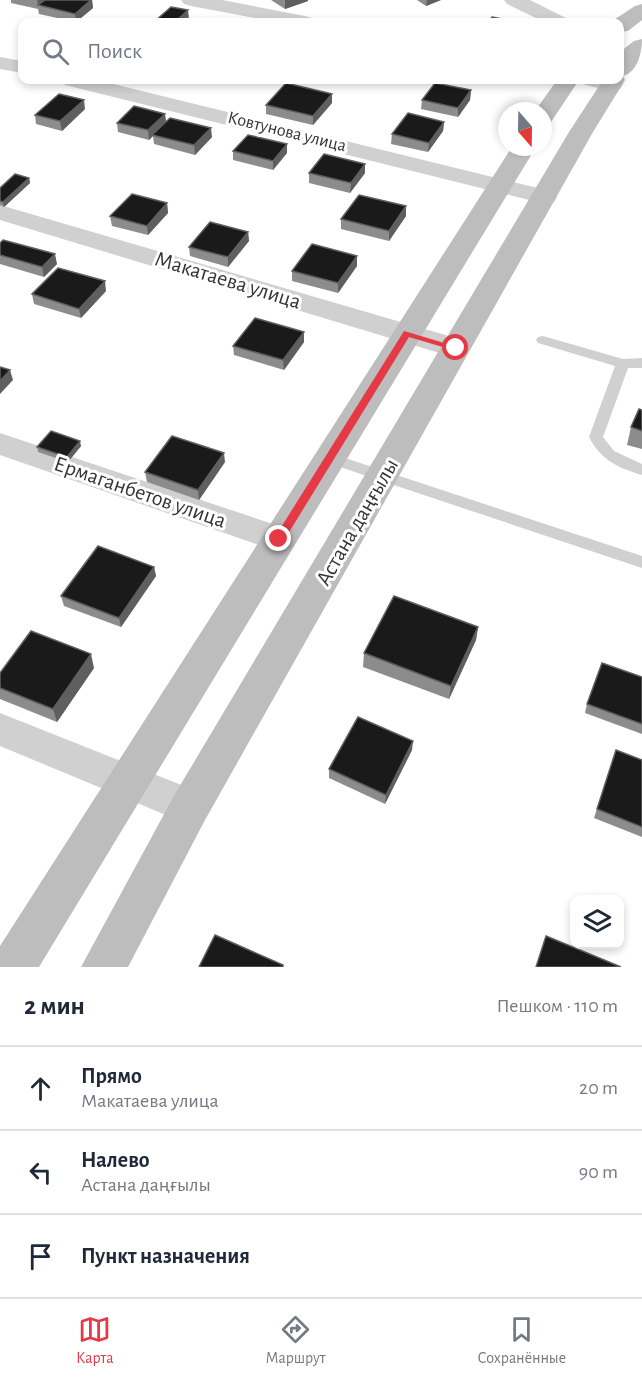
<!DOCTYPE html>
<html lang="ru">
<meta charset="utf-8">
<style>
body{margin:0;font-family:"Alegreya Sans",sans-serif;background:#f6f6f7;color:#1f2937}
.controls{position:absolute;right:18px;bottom:18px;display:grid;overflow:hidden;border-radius:12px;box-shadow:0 3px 9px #0003}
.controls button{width:54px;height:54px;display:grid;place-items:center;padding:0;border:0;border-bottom:2px solid #e0e1e3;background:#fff;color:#1f2937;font:30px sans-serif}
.compass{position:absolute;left:498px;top:102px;width:54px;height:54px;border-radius:50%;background:#fff;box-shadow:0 3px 9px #0003;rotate:160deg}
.stop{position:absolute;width:18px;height:18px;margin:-14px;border:4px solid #e63946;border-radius:50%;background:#fff}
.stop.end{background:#e63946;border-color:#fff;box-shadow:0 2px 6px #0008}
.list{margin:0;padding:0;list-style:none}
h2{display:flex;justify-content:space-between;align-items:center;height:78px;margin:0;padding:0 24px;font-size:26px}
h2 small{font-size:20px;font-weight:400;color:#747a83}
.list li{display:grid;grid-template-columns:39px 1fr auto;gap:18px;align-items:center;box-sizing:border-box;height:84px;padding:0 24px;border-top:2px solid #e0e1e3}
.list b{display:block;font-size:22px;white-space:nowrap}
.list p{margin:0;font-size:20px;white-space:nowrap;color:#747a83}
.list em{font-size:20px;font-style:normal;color:#747a83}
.icon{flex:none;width:33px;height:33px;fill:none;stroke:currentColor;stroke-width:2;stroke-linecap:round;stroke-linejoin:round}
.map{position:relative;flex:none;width:642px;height:967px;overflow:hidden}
.search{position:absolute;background:#fff;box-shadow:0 3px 9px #0003;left:18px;right:18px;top:18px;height:66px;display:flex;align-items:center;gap:15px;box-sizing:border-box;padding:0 21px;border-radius:12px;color:#747a83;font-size:22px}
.sheet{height:330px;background:#fff}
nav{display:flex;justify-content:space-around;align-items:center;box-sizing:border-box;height:84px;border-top:2px solid #e0e1e3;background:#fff;font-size:16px;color:#747a83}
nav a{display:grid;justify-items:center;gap:3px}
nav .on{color:#e63946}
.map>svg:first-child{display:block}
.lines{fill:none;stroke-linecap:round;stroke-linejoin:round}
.lane{fill:#d0d0d0;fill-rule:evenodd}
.street{fill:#d0d0d0;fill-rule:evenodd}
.secondary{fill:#bdbdbd;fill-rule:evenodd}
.wall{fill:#8c8c8c}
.shaded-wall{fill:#5f5f5f}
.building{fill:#1a1a1a;stroke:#5f5f5f;stroke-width:1.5}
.route{fill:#e63946}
.labels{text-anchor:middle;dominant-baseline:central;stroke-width:6;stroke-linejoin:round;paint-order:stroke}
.far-street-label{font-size:18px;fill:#333;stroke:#fff}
.street-label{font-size:22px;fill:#333;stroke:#fff}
</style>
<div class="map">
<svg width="642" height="967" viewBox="0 0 642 967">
<rect width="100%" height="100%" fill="#fff"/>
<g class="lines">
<!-- lane -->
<g class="lane">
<path d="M543 336 623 359 642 358V368H628L603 437 614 451 642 464V475C618 468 601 460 589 437L615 366 538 343 536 340 538 337Z"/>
<path d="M330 453 642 556V568L325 462 323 458Z"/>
</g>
<!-- street -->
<g class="street">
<path d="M181 0H222L305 16 312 18 315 22H276L191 6 184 4Z"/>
<path d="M504 0H530L566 18 569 22H544L507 4Z"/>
<path d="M0 57 22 61V73L0 69Z"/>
<path d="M620 79 623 84 620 89 612 91 585 85 582 80Z"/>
<path d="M62 80H97L554 192 557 197 554 202 545 204 65 85Z"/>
<path d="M0 205 466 341 470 348 466 355 456 357 446 355 0 220Z"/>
<path d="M0 433 291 530 295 539 291 548 279 552 0 455Z"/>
<path d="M0 713 204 794 210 807 204 820 190 825 0 746Z"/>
</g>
<!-- secondary -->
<g class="secondary">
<path d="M642 4V20L628 31 620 32V22L612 21 635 6Z"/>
<path d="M642 39C642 52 638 72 623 76L625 80 593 132 205 820 128 967H81L175 794 569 132 603 80H620V52L634 41Z"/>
<path d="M557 80H579L551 122 543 124V111H535Z"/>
<path d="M512 147H536L39 967H0V946Z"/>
</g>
</g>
<!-- wall -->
<g class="wall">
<path d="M11 0H92L93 8 76 22 39 14 38 9 11 3Z"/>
<path d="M271 0H308V1L285 9Z"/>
<path d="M417 0H441L426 6Z"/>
<path d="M191 80H216L211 84Z"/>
<path d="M471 90 470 100 458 117 421 109 422 100Z"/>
<path d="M332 103 313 125 266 114V105Z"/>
<path d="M85 109 62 131 36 124 35 115Z"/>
<path d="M165 114 166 121 212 137 195 155 154 144 153 136 149 140 118 132 117 123Z"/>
<path d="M444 122 443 131 428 152 391 144 392 134Z"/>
<path d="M287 144V153L273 170 233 160V151Z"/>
<path d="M365 164V173L350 193 309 183V173Z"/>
<path d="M29 178 30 183 4 207 0 205V188Z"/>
<path d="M167 203 168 213 148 235 112 226 110 216Z"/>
<path d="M406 216 389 241 341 229V219Z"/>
<path d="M248 232 249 241 228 267 190 256 189 247Z"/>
<path d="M0 243 57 264 44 277 0 264Z"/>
<path d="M357 256V266L338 293 292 281V271Z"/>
<path d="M106 291 81 318 34 304 32 294Z"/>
<path d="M304 332V342L284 370 234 355 233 346Z"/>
<path d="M642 410V449L627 445 631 427Z"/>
<path d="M81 446 68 462 38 452 37 447Z"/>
<path d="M225 462 199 500 147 482 145 472Z"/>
<path d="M154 567 156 576 121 627 64 606 61 596Z"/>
<path d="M478 627 476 640 449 699 363 667 364 653Z"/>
<path d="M94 668 57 722 0 699V673Z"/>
<path d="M642 677V734L585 713 587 704Z"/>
<path d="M412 750 385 804 329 778V769Z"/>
<path d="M616 750 642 760V837L594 818Z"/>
</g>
<!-- shaded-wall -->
<g class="shaded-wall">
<path d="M37 0H50L38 5Z"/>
<path d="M91 0H92L93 8 76 22 75 14Z"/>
<path d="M285 0H308V1L285 9Z"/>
<path d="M427 0H441L426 6Z"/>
<path d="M188 10 189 19 186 22H175Z"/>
<path d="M211 80H216L211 84Z"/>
<path d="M471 90 470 100 458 117V108Z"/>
<path d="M332 94V103L313 125V116Z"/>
<path d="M84 100 85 109 62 131 60 121Z"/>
<path d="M165 114 166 123 152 135 153 136 149 140 148 130Z"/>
<path d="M444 122 443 131 428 152 429 143Z"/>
<path d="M211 128 212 137 195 155 194 145Z"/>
<path d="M287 144V153L273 170V161Z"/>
<path d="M365 164V173L350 193 351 183Z"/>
<path d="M29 178 30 183 4 207 3 202Z"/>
<path d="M167 203 168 213 148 235 147 226Z"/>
<path d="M406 206V216L389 241V231Z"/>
<path d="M248 232 249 241 228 267V257Z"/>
<path d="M55 254 57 264 44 277 42 267Z"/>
<path d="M357 256V266L338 293V283Z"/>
<path d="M105 281 106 291 81 318 79 309Z"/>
<path d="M304 332V342L284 370 283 360Z"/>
<path d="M10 370 13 380 0 394V381Z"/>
<path d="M80 441 81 446 68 462 67 457Z"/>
<path d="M224 453 225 462 199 500 198 490Z"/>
<path d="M154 567 156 576 121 627 119 618Z"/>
<path d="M478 627 476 640 449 699 451 686Z"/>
<path d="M91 654 94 668 57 722 53 709Z"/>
<path d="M413 741 412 750 385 804 386 795Z"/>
</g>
<!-- building -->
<g class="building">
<path d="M45 0H91L75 14 38 5Z"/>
<path d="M171 7 188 10 175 22H154Z"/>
<path d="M492 17 517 22H488Z"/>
<path d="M286 83 332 94 313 116 266 105Z"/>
<path d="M435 83 471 90 458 108 422 100Z"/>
<path d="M59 94 84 100 60 121 35 115Z"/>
<path d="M134 106 165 114 148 130 117 123Z"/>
<path d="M408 113 444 122 429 143 392 134Z"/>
<path d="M170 118 211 128 194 145 152 135Z"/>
<path d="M248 135 287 144 273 161 233 151Z"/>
<path d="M324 154 365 164 351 183 309 173Z"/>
<path d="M15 174 29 178 3 202 0 201V188Z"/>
<path d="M132 194 167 203 147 226 110 216Z"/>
<path d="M359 195 406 206 389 231 341 219Z"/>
<path d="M210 222 248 232 228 257 189 247Z"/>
<path d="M3 240 55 254 42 267 0 255V243Z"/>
<path d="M312 244 357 256 338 283 292 271Z"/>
<path d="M58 268 105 281 79 309 32 294Z"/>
<path d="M255 318 304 332 283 360 233 346Z"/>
<path d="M0 367 10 370 0 381Z"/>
<path d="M639 409 642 410V431L631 427Z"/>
<path d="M51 431 80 441 67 457 37 447Z"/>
<path d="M172 436 224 453 198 490 145 472Z"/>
<path d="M98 546 154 567 119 618 61 596Z"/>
<path d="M394 596 478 627 451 686 364 653Z"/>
<path d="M31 631 91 654 53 709 0 688V673Z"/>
<path d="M602 663 642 677V724L587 704Z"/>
<path d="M358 717 413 741 386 795 329 769Z"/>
<path d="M616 750 642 760V827L597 809Z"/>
<path d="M215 935 283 965V967H199Z"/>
<path d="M546 936 621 967H536Z"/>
</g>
<!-- route -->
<path class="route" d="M404 331 461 348 456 351 409 337 283 542H275V537Z"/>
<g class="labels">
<!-- far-street labels -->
<g class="far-street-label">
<text transform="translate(287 132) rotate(14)">Ковтунова улица</text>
</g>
<!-- street labels -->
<g class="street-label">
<text transform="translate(228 280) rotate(17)">Макатаева улица</text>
<text transform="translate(140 492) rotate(19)">Ермаганбетов улица</text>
<text transform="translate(357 522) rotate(-60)">Астана даңғылы</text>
</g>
</g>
</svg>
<div class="controls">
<button><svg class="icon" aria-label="layers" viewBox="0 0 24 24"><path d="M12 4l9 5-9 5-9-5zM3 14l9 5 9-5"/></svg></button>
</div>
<svg class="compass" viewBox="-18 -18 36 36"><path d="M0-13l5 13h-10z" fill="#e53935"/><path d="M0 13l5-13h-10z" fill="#747a83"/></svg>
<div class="stop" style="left:456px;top:348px"></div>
<div class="stop end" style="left:279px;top:539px"></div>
<div class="search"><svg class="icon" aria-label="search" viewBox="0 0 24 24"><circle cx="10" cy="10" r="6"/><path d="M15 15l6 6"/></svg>Поиск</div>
</div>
<section class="sheet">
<h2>2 мин<small>Пешком · 110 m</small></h2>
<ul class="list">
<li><svg class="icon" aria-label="ahead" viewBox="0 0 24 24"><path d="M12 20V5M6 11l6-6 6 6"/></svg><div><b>Прямо</b><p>Макатаева улица</p></div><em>20 m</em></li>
<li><svg class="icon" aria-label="left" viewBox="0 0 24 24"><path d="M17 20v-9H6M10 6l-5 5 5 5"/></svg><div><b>Налево</b><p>Астана даңғылы</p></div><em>90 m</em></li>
<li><svg class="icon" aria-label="arrive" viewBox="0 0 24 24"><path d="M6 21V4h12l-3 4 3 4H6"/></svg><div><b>Пункт назначения</b></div></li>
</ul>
</section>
<nav>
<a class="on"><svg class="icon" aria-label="map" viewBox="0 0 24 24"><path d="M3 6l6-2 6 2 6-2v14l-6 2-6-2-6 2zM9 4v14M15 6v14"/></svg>Карта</a>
<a><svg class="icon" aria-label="directions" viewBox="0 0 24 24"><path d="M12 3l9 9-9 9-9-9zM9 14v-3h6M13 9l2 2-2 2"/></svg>Маршрут</a>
<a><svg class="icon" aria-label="saved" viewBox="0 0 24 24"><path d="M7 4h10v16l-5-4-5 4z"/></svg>Сохранённые</a>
</nav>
